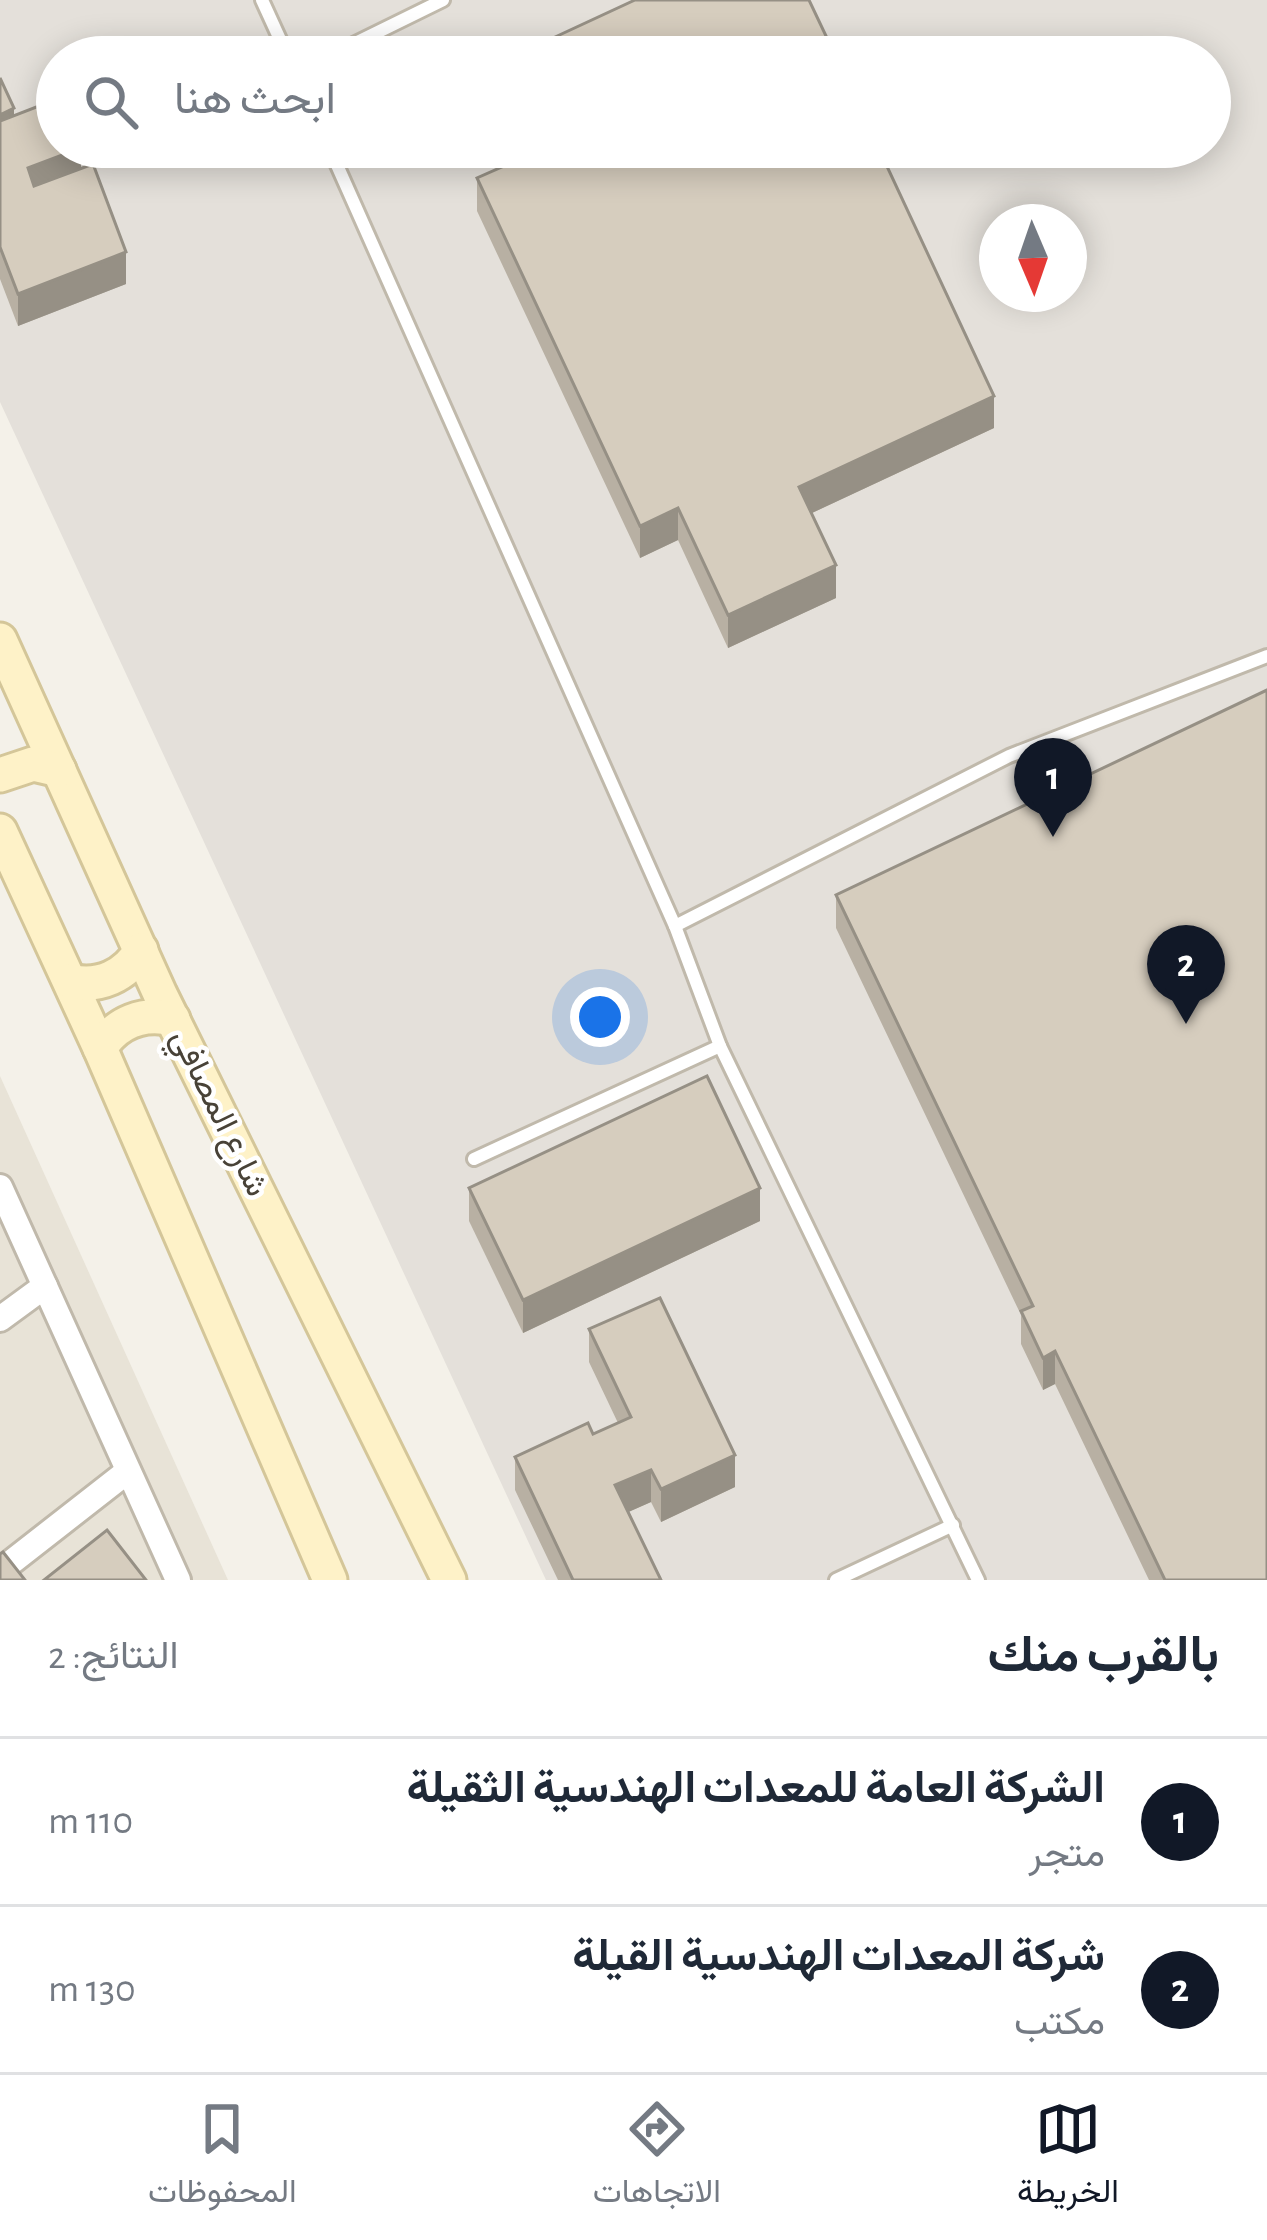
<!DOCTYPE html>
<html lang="ar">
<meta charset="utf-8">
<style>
body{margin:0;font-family:"Alegreya Sans",Vazirmatn,sans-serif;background:#f6f6f7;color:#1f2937;direction:rtl}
.compass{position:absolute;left:979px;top:204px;width:108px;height:108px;border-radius:50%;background:#fff;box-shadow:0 6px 30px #0003;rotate:178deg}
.you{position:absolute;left:600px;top:1017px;width:42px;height:42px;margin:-30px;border:9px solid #fff;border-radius:50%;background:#1a73e8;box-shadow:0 0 0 18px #1a73e833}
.badge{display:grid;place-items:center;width:78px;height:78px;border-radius:50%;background:#111827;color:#fff;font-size:39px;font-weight:700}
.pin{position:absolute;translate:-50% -99px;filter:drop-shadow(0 3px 6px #0008)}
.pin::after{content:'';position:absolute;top:63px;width:42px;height:36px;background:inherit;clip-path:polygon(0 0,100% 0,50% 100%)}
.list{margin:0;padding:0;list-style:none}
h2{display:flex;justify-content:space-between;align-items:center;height:156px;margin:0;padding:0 48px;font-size:51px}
h2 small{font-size:39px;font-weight:400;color:#747a83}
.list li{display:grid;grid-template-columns:78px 1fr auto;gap:36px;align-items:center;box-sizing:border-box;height:168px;padding:0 48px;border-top:3px solid #e0e1e3}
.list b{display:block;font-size:45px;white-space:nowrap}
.list p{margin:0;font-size:39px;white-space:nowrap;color:#747a83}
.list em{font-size:39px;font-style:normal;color:#747a83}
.icon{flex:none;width:66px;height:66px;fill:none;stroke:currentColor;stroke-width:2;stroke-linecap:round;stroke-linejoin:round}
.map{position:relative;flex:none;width:1267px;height:1580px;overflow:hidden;direction:ltr}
.search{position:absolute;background:#fff;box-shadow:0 6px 30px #0003;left:36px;right:36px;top:36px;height:132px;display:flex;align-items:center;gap:30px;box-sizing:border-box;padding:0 42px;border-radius:66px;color:#747a83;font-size:45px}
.sheet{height:492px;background:#fff}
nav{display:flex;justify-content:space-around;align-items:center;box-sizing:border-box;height:168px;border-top:3px solid #e0e1e3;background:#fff;font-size:33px;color:#747a83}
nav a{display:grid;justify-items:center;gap:6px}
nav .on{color:#111827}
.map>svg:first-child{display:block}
.residential{fill:#e8e3d7}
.industrial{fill:#e4e0da;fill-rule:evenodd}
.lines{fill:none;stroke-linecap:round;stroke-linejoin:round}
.lane-casing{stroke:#c0b9ab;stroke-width:18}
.street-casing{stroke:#c0b9ab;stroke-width:30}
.secondary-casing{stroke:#d4c699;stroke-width:39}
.lane{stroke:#fff;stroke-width:12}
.street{stroke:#fff;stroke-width:24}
.secondary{stroke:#fef2c8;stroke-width:33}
.wall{fill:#b8b0a3}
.shaded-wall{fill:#969085}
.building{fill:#d6cdbe;stroke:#969085;stroke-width:3}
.labels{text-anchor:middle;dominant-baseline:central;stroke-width:9;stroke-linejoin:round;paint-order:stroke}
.street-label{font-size:33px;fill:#484237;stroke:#fff}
</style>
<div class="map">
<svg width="1267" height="1580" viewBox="0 0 1267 1580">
<rect width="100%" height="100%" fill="#f4f1e9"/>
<!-- residential -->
<path class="residential" d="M0 1076 228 1580H0Z"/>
<!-- industrial -->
<path class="industrial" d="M0 0H1267V1580H546L0 402ZM57 57H1210V147H57ZM997 222H1069V294H997Z"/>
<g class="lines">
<!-- lane casing -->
<g class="lane-casing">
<g id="lane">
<path d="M262 0 288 57"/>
<path d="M327 57 443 0"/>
<path d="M329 147 675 926 720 1046 978 1580"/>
<path d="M675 926 1009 756 1267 656"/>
<path d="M474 1159 720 1046"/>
<path d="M836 1580 953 1525"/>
</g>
</g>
<!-- street casing -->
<g class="street-casing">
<g id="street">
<path d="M0 1187 178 1580"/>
<path d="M0 1319 45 1286"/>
<path d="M0 1571 128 1471"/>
</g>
</g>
<!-- secondary casing -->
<g class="secondary-casing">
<g id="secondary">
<path d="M0 640 160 994 449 1580"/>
<path d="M0 775 33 764 59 770"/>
<path d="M0 831 100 1048 330 1580"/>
<path d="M70 981C99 988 126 976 141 950"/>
<path d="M100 1048C117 1022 143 1012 173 1019"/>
</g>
</g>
<!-- lane -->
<use href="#lane" class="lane"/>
<!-- street -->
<use href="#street" class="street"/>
<!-- secondary -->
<use href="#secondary" class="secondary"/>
</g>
<!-- wall -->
<g class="wall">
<path d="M0 78 14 116 81 168 126 284 18 326 0 279Z"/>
<path d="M491 147H878L994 428 812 513 836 598 728 648 678 540 640 558 477 211V178L501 167Z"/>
<path d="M836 895 1267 1580H1149L1055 1384 1043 1390 1021 1344V1315L836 928Z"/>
<path d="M469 1188 760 1221 523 1333 469 1221Z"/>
<path d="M589 1329 735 1487 661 1522 651 1502 628 1512 661 1580H558L515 1490V1457L593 1434 618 1423 589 1362Z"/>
</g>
<!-- shaded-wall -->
<g class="shaded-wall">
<path d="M14 108V133L0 140V115Z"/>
<path d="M81 148V180L28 200V168Z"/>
<path d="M126 252V284L18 326V294Z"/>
<path d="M994 396V428L799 519V487Z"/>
<path d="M678 508V540L640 558V526Z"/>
<path d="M836 565V598L728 648V615Z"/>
<path d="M760 1188V1221L523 1333V1300Z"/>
<path d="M1055 1351V1384L1043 1390V1358Z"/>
<path d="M735 1455V1487L661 1522V1489Z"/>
<path d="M651 1470V1502L615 1518V1485Z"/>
</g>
<!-- building -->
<g class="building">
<path d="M635 0H809L836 57H512Z"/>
<path d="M0 78 14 108 0 115Z"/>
<path d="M57 99V147L81 148 28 168 34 186 93 164 126 252 18 294 0 247V121Z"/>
<path d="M506 147H878L994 396 799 487 836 565 728 615 678 508 640 526 477 178 513 162Z"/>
<path d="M1267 690V1580H1165L1055 1351 1043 1358 1021 1311 1033 1306 836 895Z"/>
<path d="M707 1076 760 1188 523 1300 469 1188Z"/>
<path d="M660 1298 735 1455 661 1489 651 1470 615 1485 661 1580H573L515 1457 588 1423 593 1434 631 1417 589 1329Z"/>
<path d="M107 1530 146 1580H44Z"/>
<path d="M3 1552 25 1580H0V1554Z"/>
</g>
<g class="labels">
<!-- street labels -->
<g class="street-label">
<text transform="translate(219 1113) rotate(64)">شارع المصافي</text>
</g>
</g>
</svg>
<svg class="compass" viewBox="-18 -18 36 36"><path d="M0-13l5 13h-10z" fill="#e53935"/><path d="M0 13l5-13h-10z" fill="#747a83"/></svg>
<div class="you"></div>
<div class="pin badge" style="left:1053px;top:837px">1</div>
<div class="pin badge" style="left:1186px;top:1024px">2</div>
<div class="search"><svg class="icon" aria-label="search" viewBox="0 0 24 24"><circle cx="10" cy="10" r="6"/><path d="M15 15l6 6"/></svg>ابحث هنا</div>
</div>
<section class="sheet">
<h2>بالقرب منك<small>النتائج: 2</small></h2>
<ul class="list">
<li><span class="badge">1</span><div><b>الشركة العامة للمعدات الهندسية الثقيلة</b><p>متجر</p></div><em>110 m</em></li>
<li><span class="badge">2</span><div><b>شركة المعدات الهندسية القيلة</b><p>مكتب</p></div><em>130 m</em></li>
</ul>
</section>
<nav>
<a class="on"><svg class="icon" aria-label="map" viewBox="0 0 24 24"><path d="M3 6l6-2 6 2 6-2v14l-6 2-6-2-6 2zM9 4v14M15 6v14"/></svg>الخريطة</a>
<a><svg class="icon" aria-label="directions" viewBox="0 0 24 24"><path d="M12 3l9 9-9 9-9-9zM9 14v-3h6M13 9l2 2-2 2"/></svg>الاتجاهات</a>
<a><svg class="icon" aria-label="saved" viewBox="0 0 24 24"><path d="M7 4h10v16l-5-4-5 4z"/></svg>المحفوظات</a>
</nav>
